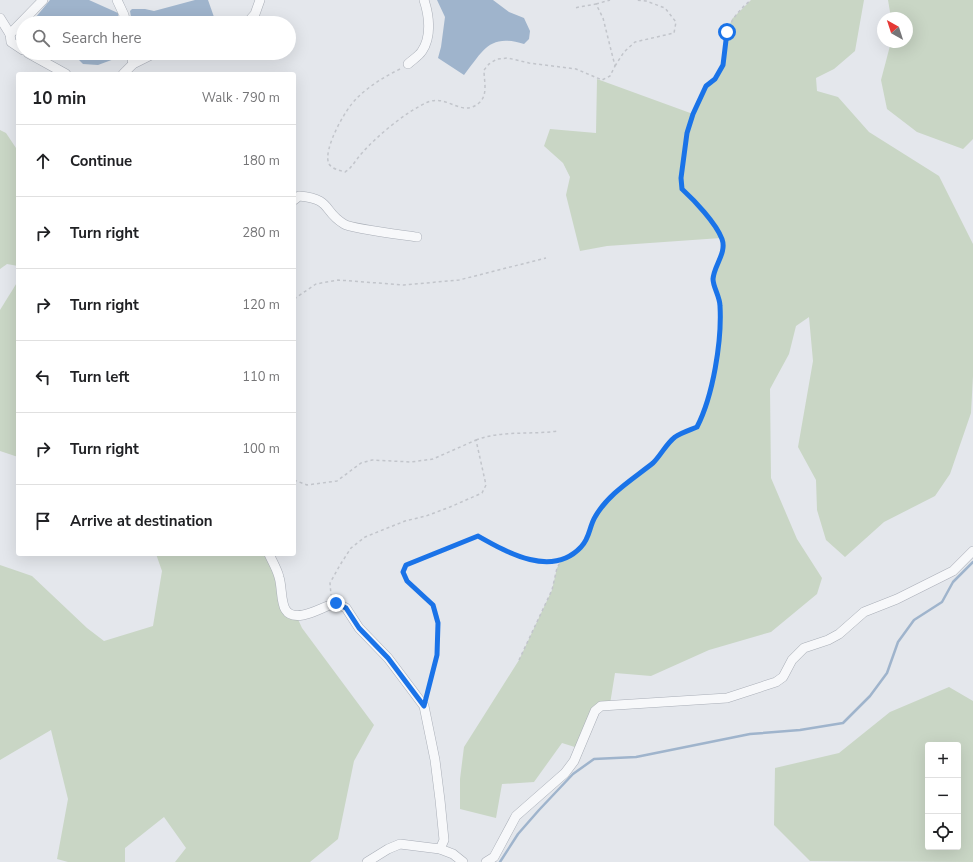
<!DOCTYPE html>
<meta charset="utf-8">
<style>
body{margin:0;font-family:"Nunito Sans",sans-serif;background:#f6f6f6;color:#202124}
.controls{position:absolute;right:12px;bottom:12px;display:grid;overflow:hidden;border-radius:4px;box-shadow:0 4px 16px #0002}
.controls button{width:36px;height:36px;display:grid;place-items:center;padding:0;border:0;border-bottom:1px solid #e0e0e0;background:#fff;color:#202124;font:20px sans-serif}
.compass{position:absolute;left:877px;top:12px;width:36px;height:36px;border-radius:50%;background:#fff;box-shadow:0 4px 16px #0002;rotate:321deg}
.stop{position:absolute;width:12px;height:12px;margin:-9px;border:3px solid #1a73e8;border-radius:50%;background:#fff}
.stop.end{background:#1a73e8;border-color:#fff;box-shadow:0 1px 4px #0008}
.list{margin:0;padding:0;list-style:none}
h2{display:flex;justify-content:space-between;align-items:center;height:52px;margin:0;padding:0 16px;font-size:17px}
h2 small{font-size:13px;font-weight:400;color:#757577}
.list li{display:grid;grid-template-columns:26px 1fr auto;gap:12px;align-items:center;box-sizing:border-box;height:72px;padding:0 16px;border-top:1px solid #e0e0e0}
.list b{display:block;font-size:15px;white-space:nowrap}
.list em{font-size:13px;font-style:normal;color:#757577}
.icon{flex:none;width:22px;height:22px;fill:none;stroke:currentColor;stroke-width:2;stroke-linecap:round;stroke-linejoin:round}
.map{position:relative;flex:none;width:973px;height:862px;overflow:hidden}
.search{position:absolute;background:#fff;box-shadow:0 4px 16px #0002;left:16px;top:16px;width:280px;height:44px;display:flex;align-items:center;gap:10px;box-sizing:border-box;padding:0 14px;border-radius:22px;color:#757577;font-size:15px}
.panel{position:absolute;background:#fff;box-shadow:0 4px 16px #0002;left:16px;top:72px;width:280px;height:484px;border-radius:4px}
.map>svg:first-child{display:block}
.green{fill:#c9d6c5;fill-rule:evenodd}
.water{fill:#9fb4cc}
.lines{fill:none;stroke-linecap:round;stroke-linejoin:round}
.stream{stroke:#9fb4cc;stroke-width:2.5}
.minor-casing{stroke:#a9aeb7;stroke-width:10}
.path{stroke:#c2c5cb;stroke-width:1.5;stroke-dasharray:3 3;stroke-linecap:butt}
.minor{stroke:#f7f8fa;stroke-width:9}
.route{stroke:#1a73e8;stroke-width:5}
</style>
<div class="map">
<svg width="973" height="862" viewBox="0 0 973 862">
<rect width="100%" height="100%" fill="#e4e7ec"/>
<!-- green -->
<g class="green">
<path d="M751 0H864L855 51 834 69 816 78 817 91 838 97 869 132 939 176 973 244V376L971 413 950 474 935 496 884 522 845 557 826 540 817 510 816 480 798 447 813 361 809 317 796 326 789 354 770 389 771 478 797 539 822 578 817 594 771 632 709 650 651 676 615 673 610 704 601 706 578 748 562 743 534 782 502 784 496 818 460 809V779L464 747 519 660 552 590 557 568 561 561 581 548 588 537 595 517 617 491 654 462 675 437 697 427 708 401 716 363 720 305 713 280 723 248 721 238 607 246 580 251 566 195 570 177 563 163 544 146 550 129 596 133 597 79 693 114 706 86 715 79 723 65 727 32 732 19Z"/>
<path d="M888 0H973V139L963 149 917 132 887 109 881 80 891 42H907V18H891Z"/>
<path d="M0 130 6 133 18 151V266L7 264 0 269Z"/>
<path d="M18 281V457L0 451V310Z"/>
<path d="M156 554H269L284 608 296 615 302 628 374 725 354 761 338 839 310 862H175L186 848 164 817 125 848V862H68L57 859 68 799 51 730 0 760V565L32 576 87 628 104 641 153 626 162 571Z"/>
<path d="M949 687 973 701V862L810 861 774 825 775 768 839 753 890 712ZM928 745H958V847H928Z"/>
</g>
<!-- water -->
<g class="water">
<path d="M50 0H89L118 13 119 23H31Z"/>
<path d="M195 0H208L214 17 213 21 210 23H132L130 11 132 9H145L154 11Z"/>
<path d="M437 0H493L509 12 524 18 530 31 529 39 524 44C489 33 483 51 464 75L438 58 441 47 445 17Z"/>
<path d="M72 53H125V55L98 65 83 64Z"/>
</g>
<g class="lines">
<!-- stream -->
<path class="stream" d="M500 862 518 834 539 810 573 774 594 759 636 757 750 734 800 730 843 723 870 696 887 673 898 642 914 620 942 602 953 582 973 562"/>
<!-- minor casing -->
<g class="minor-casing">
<g id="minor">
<path d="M117 0 124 15 126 23"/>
<path d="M0 18 10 34 43 0"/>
<path d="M247 23 255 14 260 0"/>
<path d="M10 34 11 42 23 50"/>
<path d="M28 53 66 74"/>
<path d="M131 53 133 64"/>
<path d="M408 64C412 60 419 56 422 51 432 36 429 15 424 0"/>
<path d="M123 74 133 64 155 53"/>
<path d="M294 200 299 196C333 199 322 211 344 224 352 229 404 235 417 237"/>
<path d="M269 554C272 561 277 569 279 577 284 593 277 620 303 615 314 613 325 606 336 603L346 608 359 628 388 658 424 706 435 760 440 800 444 840 440 849"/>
<path d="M367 862 388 849 400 844 440 849 453 854 463 862"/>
<path d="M486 862 494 857 516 816 565 773 574 761 595 711 601 706 727 698 776 682 783 677 792 660 804 648 828 640 839 634 864 612 897 599 953 571 973 551"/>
</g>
</g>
<!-- path -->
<g class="path">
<path d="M596 4 610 0"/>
<path d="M615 66 624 52 635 42 674 33 676 22 665 8 646 1 635 0"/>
<path d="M400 69C384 77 369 86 357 98 346 108 322 150 329 164 332 169 339 170 345 172 353 167 356 159 363 152 378 135 407 111 428 102 448 94 462 119 480 102 488 94 484 81 484 70L489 64 497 59 508 58 529 63 576 69 602 80 610 76 615 66 603 18 596 4 574 8"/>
<path d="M294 299 316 284 338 280 404 285 459 280 546 258"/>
<path d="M476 440C502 430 531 435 558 431"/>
<path d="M294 480 307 485 337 481 361 463 372 460 411 462 433 459 476 440 486 485 482 493 450 507 426 516 405 521 365 537 351 548 340 565 330 583 331 595"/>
<path d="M519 660 552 590 557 568 561 561"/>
<path d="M426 695C431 674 448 622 432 604 422 592 410 586 403 572L406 565 478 537C508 553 552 578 581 547 590 538 589 527 595 517 608 493 633 480 653 463 661 455 666 444 675 437 681 433 690 430 697 427 713 396 722 341 720 306 720 297 712 287 713 279 714 265 727 253 721 239 716 223 694 200 682 189 679 154 688 119 705 89 710 80 721 75 723 65 725 60 724 54 724 49 727 26 733 15 751 0"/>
</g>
<!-- minor -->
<use href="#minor" class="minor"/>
</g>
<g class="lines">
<!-- route -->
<path class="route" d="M336 603 346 608 359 628 388 658 424 706 437 655 438 623 433 605 407 581 403 572 406 565 478 536C508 553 552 578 581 547 590 538 589 527 595 517 608 494 633 479 653 463 661 455 666 444 675 437 681 433 690 430 697 427 713 396 722 341 720 306 720 297 713 287 713 279 714 265 727 253 722 239 716 223 694 200 682 189L681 178 687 133 693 114 706 86 715 79 723 65 727 32"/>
</g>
</svg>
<div class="controls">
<button>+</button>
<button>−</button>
<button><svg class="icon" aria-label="locate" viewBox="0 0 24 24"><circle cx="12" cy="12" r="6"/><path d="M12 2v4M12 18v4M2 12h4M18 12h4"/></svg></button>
</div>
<svg class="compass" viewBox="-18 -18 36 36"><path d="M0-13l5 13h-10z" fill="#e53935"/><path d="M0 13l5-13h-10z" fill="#757577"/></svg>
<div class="stop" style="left:727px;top:32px"></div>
<div class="stop end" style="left:336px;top:603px"></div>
<div class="search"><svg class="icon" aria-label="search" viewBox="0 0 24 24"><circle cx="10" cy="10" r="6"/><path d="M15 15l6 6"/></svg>Search here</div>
<section class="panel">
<h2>10 min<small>Walk · 790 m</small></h2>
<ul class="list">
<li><svg class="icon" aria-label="ahead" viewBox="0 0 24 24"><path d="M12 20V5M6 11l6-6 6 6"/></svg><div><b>Continue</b></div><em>180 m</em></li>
<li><svg class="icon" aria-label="right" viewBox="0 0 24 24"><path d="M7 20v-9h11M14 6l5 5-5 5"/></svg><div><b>Turn right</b></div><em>280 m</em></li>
<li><svg class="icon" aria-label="right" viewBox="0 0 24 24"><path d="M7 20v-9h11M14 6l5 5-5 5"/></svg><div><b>Turn right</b></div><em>120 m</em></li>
<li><svg class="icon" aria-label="left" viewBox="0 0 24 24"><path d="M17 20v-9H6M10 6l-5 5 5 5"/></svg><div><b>Turn left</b></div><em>110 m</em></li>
<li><svg class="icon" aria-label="right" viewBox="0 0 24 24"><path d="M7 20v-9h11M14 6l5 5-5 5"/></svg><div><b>Turn right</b></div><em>100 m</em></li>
<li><svg class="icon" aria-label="arrive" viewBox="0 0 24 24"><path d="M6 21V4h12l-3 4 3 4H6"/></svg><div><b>Arrive at destination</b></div></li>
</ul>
</section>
</div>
